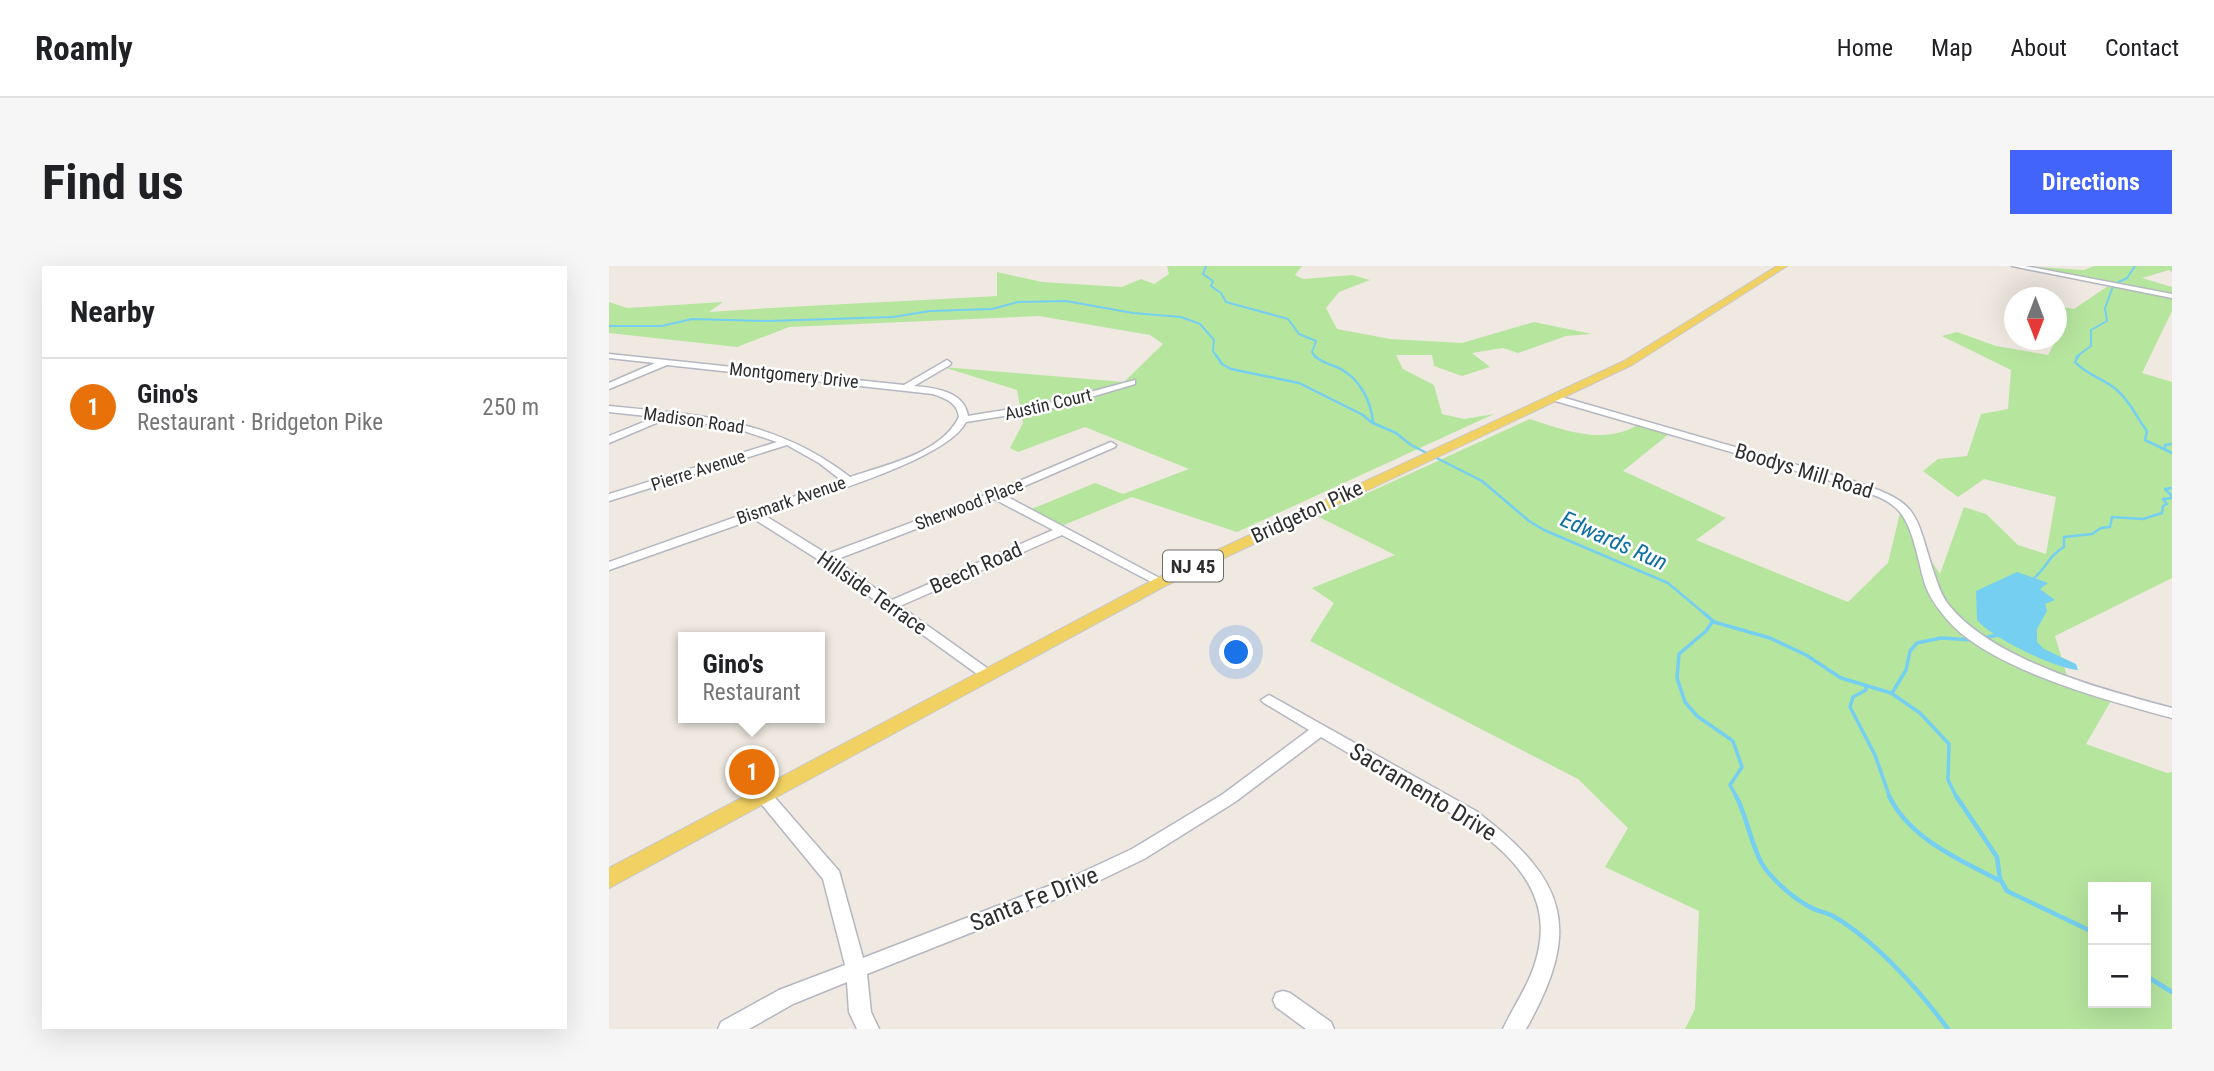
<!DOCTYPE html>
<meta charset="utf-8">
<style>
body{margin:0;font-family:"Roboto Condensed",sans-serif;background:#f6f6f6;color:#202124}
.controls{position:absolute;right:21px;bottom:21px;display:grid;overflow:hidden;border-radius:0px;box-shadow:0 7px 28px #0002}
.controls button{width:63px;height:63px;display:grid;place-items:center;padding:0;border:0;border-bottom:2px solid #e0e0e0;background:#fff;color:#202124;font:35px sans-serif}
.compass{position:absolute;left:1395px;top:21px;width:63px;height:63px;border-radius:50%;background:#fff;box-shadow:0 7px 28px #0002;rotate:180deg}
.you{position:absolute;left:628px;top:387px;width:24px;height:24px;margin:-18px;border:5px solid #fff;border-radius:50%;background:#1a73e8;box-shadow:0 0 0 10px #1a73e833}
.badge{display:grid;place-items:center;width:46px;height:46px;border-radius:50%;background:#4264fb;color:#fff;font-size:23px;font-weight:700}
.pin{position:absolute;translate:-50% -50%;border:4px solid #fff;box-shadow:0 2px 7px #0006}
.popup{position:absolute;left:69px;top:366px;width:147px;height:91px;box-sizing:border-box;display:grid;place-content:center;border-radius:0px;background:#fff;filter:drop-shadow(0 2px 5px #0005);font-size:23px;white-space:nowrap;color:#757577}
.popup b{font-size:26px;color:#202124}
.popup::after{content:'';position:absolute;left:50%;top:100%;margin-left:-14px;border:14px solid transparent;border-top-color:#fff}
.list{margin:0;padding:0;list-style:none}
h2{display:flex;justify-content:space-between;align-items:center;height:91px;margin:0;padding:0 28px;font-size:30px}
h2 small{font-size:23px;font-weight:400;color:#757577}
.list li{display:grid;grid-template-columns:46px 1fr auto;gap:21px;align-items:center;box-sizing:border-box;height:98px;padding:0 28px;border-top:2px solid #e0e0e0}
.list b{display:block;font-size:26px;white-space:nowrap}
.list p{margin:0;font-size:23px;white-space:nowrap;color:#757577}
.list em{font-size:23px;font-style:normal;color:#757577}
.map{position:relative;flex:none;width:1563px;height:763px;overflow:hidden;border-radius:0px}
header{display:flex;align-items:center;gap:42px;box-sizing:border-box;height:98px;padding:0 35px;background:#fff;border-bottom:2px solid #e0e0e0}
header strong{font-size:33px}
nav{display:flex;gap:38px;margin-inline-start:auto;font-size:24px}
.intro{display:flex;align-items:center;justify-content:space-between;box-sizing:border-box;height:168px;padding:0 42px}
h1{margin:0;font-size:49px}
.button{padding:18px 32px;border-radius:0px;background:#4264fb;color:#fff;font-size:24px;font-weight:700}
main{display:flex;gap:42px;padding:0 42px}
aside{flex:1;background:#fff;border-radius:0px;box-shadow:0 7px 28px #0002}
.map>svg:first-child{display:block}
.green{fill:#b6e59e;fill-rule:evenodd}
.water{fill:#75cff0}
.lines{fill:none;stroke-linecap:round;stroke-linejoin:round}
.stream-far3{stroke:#75cff0;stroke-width:2}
.stream-far2{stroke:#75cff0;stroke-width:2.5}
.stream-far1{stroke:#75cff0;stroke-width:3.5}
.stream{stroke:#75cff0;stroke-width:4.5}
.minor-casing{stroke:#b4b7c1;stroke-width:3}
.major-casing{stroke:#c9c9c9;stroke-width:2}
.minor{fill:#fff;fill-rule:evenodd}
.major{fill:#f2d163;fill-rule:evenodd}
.labels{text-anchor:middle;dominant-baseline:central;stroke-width:5;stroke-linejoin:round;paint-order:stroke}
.far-street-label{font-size:18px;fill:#2e2e2e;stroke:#fff}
.shield{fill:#fff;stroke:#6d6d6d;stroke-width:2}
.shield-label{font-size:19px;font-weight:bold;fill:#2e2e2e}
.street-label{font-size:21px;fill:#2e2e2e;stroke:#fff}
.water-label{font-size:23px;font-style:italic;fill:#0d6fa3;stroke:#fff}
.near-street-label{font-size:24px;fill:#2e2e2e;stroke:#fff}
</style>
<header>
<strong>Roamly</strong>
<nav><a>Home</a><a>Map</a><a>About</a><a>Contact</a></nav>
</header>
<div class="intro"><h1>Find us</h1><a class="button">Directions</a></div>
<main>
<aside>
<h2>Nearby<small></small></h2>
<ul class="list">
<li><span class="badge" style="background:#e8710a">1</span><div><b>Gino's</b><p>Restaurant · Bridgeton Pike</p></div><em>250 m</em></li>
</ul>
</aside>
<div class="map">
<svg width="1563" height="763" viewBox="0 0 1563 763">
<rect width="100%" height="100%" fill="#efe9e1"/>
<!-- green -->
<g class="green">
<path d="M558 0H693L686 9 694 13 743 9 761 14 730 26 717 42 728 63 781 73 853 77 925 56 983 68 957 70 909 87 894 82 863 87 881 101 853 110 825 100 823 89H787L794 103 825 119 833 148 855 153 885 148 628 266 523 231 450 261 418 245 486 217 514 228 580 203 476 161 409 186 401 182 414 157 408 124 334 101 515 116 554 78 541 69 430 50 180 61 128 81 0 67V36L18 42 114 36 100 46C196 39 292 36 388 30V6L433 16 513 21 532 13 545 18 560 8Z"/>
<path d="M1411 0 1475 4 1485 0H1563V6L1560 4 1533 12 1563 21V45L1533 107 1563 116V312L1446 370 1459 413 1506 428 1477 478 1558 507 1563 506V763H1076L1086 743 1090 645 996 601 1019 562 969 513 701 375 725 337 703 322 786 289 708 250 921 153C958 165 993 179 1029 159L1060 168 1014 205 1117 252 1087 274 1239 336 1279 297 1291 247 1331 308 1355 241 1377 248 1409 279 1437 288 1447 231 1375 213 1349 231 1314 205 1329 193 1358 190 1372 148 1399 143 1402 104 1333 70 1348 66 1387 80 1439 89 1457 56 1448 50V40L1465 43 1502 18ZM1484 621H1537V737H1484Z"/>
</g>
<!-- water -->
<path class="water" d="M1408 306 1439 317 1431 323 1446 334 1436 338 1438 345 1428 363V376L1435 383 1467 398 1469 404C1445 402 1383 372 1368 354L1367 325Z"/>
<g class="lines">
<!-- stream-far3 -->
<g class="stream-far3">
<path d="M597 0 594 8 604 15 602 20 612 27 617 36 679 53 690 68 707 75 703 86 706 91"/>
<path d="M1506 18 1518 12 1526 0"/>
<path d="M0 60H53L83 53 159 55 284 51 321 45 383 43 409 36 457 35 524 47 572 51 591 58 605 74 604 85 608 91"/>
<path d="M1467 91 1482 80V64L1498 55 1496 42 1504 20"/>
</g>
<!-- stream-far2 -->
<g class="stream-far2">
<path d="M607 89 613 98 622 103 690 117 754 149 762 156 787 167 802 179 873 215 920 255 935 264 1059 317 1097 349"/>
<path d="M705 89C712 97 721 98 730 102 751 113 762 134 764 157"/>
<path d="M1470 89 1466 96C1478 109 1495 113 1508 124 1521 135 1528 152 1538 165L1536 174 1563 187"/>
<path d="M1556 183V179L1563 178"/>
<path d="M1563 222 1556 223 1563 230"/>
<path d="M1423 314C1436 304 1441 288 1455 281V271L1483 268 1492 262 1501 261 1503 251 1534 253 1553 247 1554 240 1558 238 1554 233 1563 232"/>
</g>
<!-- stream-far1 -->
<g class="stream-far1">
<path d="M1095 347 1105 356 1161 372 1197 389 1232 412 1282 427 1311 447 1340 478 1339 514 1348 532"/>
<path d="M1104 355 1097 365 1070 388 1068 412 1076 436 1088 450 1124 475 1133 501 1121 519 1128 532"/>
<path d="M1374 372 1394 368"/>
<path d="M1257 420V424L1244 431 1241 441 1266 489 1281 532"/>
<path d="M1283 427 1297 404 1301 385 1308 377 1332 372 1363 374"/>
</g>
<!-- stream -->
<g class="stream">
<path d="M1127 530C1138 551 1141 575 1152 596 1161 612 1183 631 1199 640 1207 645 1216 646 1224 650 1267 675 1310 724 1339 763"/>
<path d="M1280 530C1301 573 1350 593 1389 614"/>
<path d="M1347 530 1388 591 1391 613 1398 625 1484 666"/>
<path d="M1537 710 1563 726"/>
</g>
<!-- minor casing -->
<g class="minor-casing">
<g id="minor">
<path d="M1403 0H1416L1563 28V32Z"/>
<path d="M0 88 295 119 338 94 342 97 341 99 305 120C326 122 355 125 359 150L444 136 526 114V118L445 142 357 156C337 195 199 233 155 249L218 288 382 227 502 176 507 179 506 181 395 229 558 316 556 319H548L453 269 291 340 385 407 387 410 380 415 375 413 213 296 145 253 0 304V296L138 247 140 245 147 244 232 214 210 197 178 179 0 235V228L168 176 126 162 59 152 0 177V170L47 151 0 146V140C90 149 167 153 241 211 276 199 332 188 350 151 348 136 337 133 324 128L58 99 0 123V117L46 97 0 92ZM385 233 444 264 283 334 226 294Z"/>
<path d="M943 130H949L1247 216C1310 237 1305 244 1324 304 1328 316 1332 329 1339 338 1384 395 1495 424 1563 442V452C1500 435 1391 406 1344 360 1333 348 1323 336 1317 321 1309 298 1305 258 1287 242 1274 230 1255 226 1239 220L943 134Z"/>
<path d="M660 429 867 545C958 614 974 662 917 763H894C909 731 926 712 931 675 941 598 854 554 799 522 770 505 741 488 712 471L626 536 535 593 477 621 258 708 262 746 270 763H248L240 746 238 716 184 738 140 763H109L112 756 170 724 236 699 214 613 149 534 147 530 149 526 155 524 161 526 230 605 254 692 463 611 523 583 614 528 700 464 655 437 652 434Z"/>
<path d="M674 725 681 727 722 756 725 763H697L667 741 664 734 667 727Z"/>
</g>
</g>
<!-- major casing -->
<g class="major-casing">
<path id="major" d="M1168 0H1178L1023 99 558 319 0 622V602L546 313 1015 95Z"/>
</g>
<!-- minor -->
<use href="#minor" class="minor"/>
<!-- major -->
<use href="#major" class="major"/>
</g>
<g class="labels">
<!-- far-street labels -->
<g class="far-street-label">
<text transform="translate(185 109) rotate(6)">Montgomery Drive</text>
<text transform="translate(439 138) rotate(-13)">Austin Court</text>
<text transform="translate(85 154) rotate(8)">Madison Road</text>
<text transform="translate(89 204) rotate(-18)">Pierre Avenue</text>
<text transform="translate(182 234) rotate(-19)">Bismark Avenue</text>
<text transform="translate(360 238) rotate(-21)">Sherwood Place</text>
</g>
<!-- shield labels -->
<rect class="shield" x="554" y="284.5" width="60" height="31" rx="5"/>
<g class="shield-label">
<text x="584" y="300">NJ 45</text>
</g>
<!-- street labels -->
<g class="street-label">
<text transform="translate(1195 205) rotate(17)">Boodys Mill Road</text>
<text transform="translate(698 246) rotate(-25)">Bridgeton Pike</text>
<text transform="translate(367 302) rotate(-24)">Beech Road</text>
<text transform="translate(263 327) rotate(35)">Hillside Terrace</text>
</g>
<!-- water labels -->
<g class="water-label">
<text transform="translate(1005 275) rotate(24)">Edwards Run</text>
</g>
<!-- near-street labels -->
<g class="near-street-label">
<text transform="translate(814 526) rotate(31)">Sacramento Drive</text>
<text transform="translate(425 633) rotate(-22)">Santa Fe Drive</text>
</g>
</g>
</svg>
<div class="controls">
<button>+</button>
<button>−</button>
</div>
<svg class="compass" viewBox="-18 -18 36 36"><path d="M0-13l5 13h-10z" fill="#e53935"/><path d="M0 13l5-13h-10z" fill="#757577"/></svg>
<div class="you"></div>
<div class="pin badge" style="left:143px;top:506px;background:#e8710a">1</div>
<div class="popup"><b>Gino's</b>Restaurant</div>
</div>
</main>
